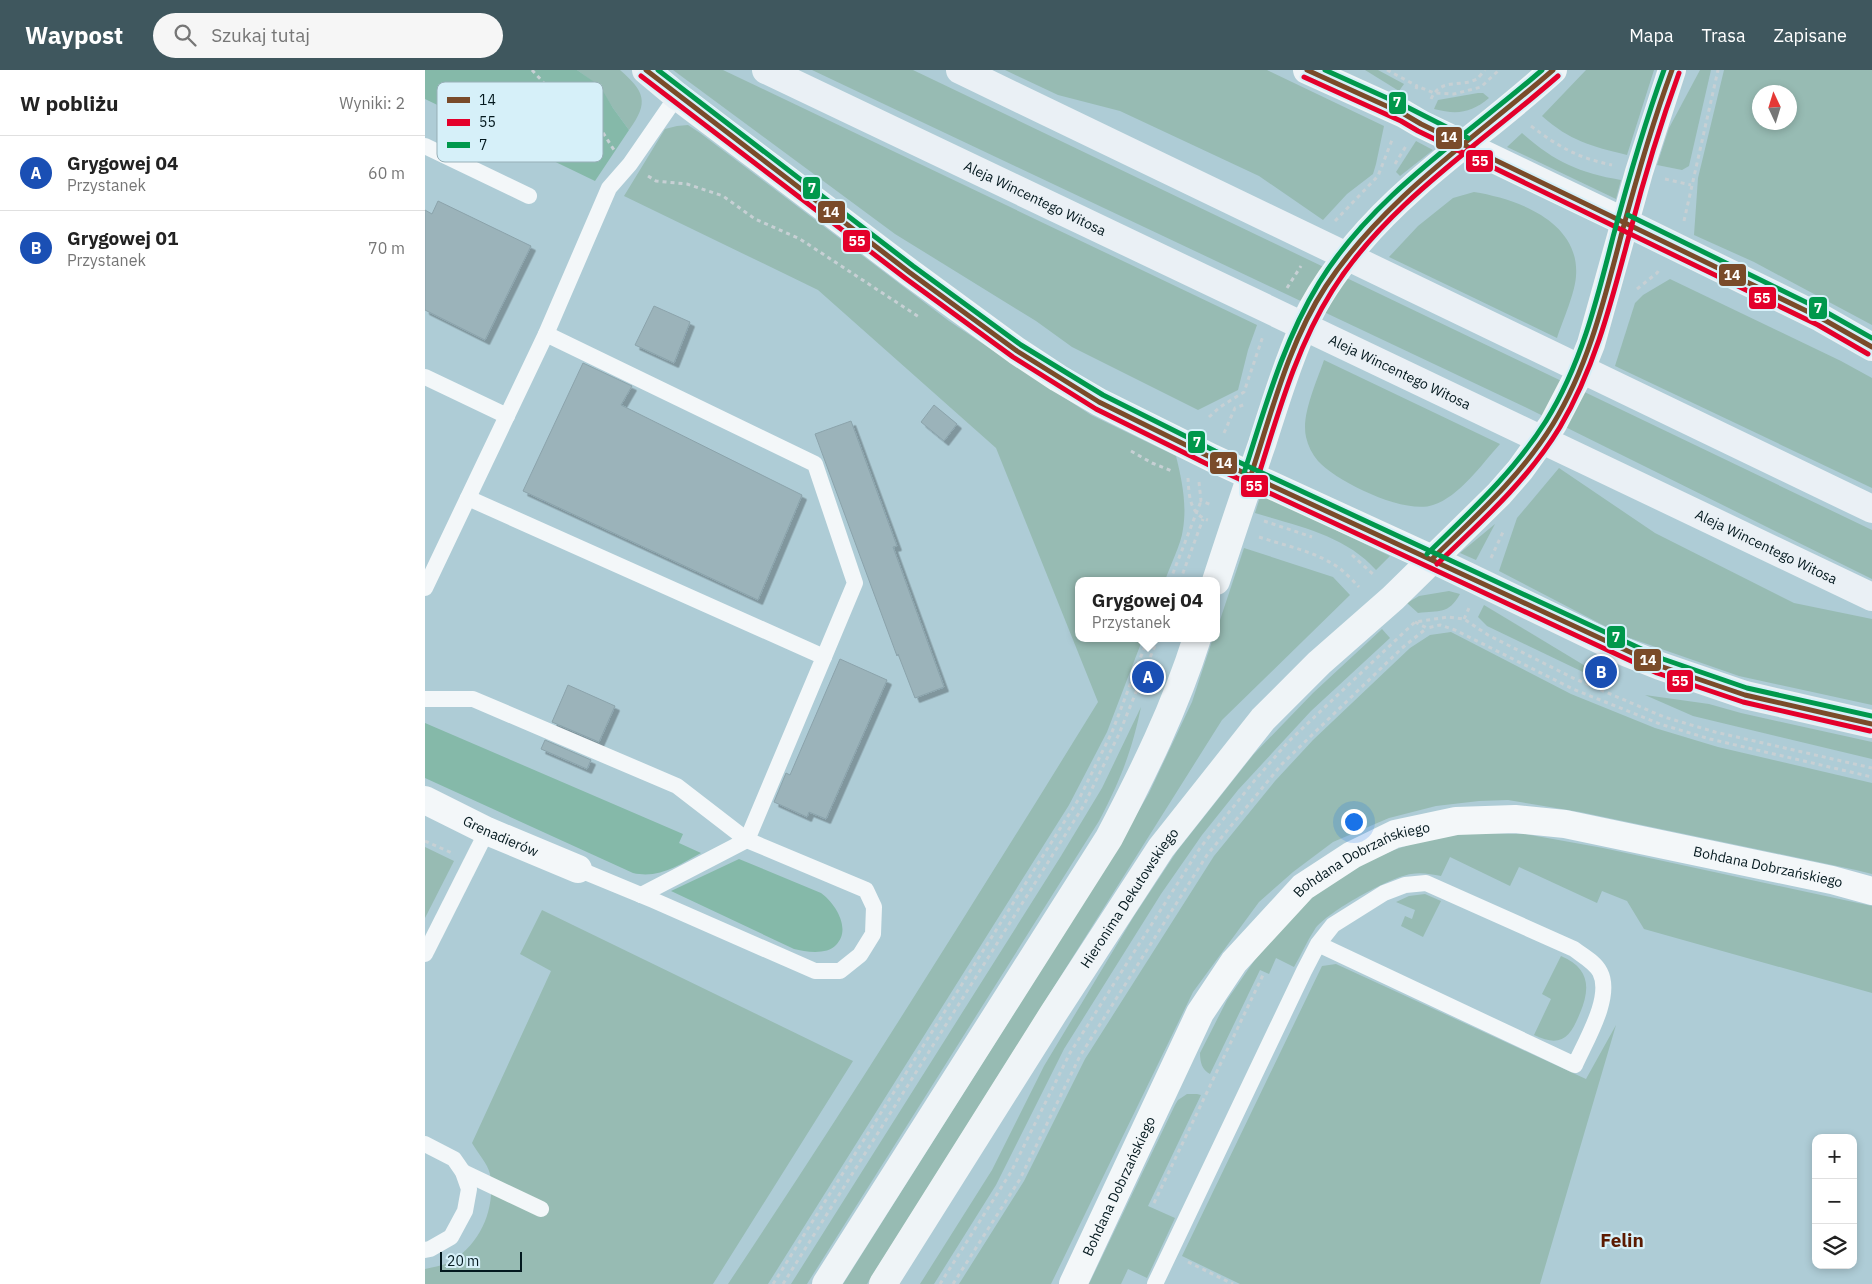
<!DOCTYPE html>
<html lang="pl">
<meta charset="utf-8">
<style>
body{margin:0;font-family:"IBM Plex Sans",sans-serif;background:#f6f6f6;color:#222}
.controls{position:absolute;right:15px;bottom:15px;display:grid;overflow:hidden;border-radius:10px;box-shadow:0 2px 8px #0003}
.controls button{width:45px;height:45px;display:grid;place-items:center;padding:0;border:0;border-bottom:1px solid #e0e0e0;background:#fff;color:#222;font:25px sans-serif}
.compass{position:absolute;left:1327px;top:15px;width:45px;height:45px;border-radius:50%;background:#fff;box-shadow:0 2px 8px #0003;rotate:356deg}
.scale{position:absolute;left:15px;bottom:12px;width:82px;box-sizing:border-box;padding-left:5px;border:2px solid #03181e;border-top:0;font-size:14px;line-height:18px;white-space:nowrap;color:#03181e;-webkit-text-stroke:4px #d6f0f9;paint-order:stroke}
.you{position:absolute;left:928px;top:751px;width:18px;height:18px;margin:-12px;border:4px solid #fff;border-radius:50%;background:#1a73e8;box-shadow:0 0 0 8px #1a73e833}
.badge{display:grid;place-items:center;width:32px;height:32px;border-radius:50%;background:#3f575e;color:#fff;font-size:16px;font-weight:700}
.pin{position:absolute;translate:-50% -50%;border:2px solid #fff;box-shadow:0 1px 5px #0006}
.popup{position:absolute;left:650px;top:507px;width:145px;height:65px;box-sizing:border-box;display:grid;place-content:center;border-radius:10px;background:#fff;filter:drop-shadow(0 1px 4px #0005);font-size:16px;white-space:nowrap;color:#767676}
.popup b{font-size:19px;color:#222}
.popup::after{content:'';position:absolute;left:50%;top:100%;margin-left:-10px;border:10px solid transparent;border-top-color:#fff}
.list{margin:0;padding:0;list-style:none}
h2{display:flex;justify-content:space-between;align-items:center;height:65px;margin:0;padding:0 20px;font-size:21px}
h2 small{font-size:16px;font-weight:400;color:#767676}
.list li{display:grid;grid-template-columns:32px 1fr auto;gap:15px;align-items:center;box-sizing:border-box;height:75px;padding:0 20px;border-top:1px solid #e0e0e0}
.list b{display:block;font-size:19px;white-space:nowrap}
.list p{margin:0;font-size:16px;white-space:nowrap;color:#767676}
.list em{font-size:16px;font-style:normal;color:#767676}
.icon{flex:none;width:28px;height:28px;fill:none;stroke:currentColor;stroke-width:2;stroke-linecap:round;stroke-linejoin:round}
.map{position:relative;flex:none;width:1447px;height:1214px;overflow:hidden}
header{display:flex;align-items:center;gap:30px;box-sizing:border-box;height:70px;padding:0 25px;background:#3f575e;color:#fff}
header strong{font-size:24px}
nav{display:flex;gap:28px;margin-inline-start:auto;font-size:18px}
.search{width:350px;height:45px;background:#f6f6f6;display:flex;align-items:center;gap:12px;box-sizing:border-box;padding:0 18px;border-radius:28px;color:#767676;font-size:19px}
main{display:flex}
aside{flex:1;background:#fff}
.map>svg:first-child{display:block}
.green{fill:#97bbb3;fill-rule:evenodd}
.forest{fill:#85b9a9}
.building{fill:#9bb3ba;stroke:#8ba3ab;filter:url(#shadow)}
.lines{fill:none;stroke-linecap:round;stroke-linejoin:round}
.path{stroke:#c7d0d4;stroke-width:3;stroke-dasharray:4 4;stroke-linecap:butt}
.lane{stroke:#f3f7f9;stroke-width:16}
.street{stroke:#f3f7f9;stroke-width:28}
.secondary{stroke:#eff4f7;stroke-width:28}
.primary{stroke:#eaf0f5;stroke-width:28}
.bus-1-casing{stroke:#d6f0f9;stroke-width:9}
.bus-2-casing{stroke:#d6f0f9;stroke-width:9}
.bus-3-casing{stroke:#d6f0f9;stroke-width:9}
.bus-1{stroke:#7a4b2a;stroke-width:5}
.bus-2{stroke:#e4002b;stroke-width:5}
.bus-3{stroke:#00984c;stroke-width:5}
.labels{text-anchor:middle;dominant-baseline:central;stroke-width:4.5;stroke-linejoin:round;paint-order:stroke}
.street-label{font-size:14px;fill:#03181e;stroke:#d6f0f9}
.district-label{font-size:19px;font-weight:bold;fill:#5b1a01;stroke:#d6f0f9}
.key{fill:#d6f0f9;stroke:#97afb7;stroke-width:1}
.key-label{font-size:14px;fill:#03181e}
.line-badge{stroke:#d6f0f9;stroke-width:2}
.badge-label{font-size:14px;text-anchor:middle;font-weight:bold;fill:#fff}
</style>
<header>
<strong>Waypost</strong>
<div class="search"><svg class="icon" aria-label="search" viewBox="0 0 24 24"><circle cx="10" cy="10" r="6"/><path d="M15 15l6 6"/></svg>Szukaj tutaj</div>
<nav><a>Mapa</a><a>Trasa</a><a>Zapisane</a></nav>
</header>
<main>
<aside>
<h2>W pobliżu<small>Wyniki: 2</small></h2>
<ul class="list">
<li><span class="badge" style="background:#1a4fb4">A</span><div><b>Grygowej 04</b><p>Przystanek</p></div><em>60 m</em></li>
<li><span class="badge" style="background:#1a4fb4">B</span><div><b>Grygowej 01</b><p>Przystanek</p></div><em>70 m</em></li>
</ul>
</aside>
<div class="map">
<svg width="1447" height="1214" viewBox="0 0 1447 1214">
<defs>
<filter id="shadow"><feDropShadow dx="4.5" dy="4.5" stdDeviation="0" flood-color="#0004"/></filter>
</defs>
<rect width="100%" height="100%" fill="#aeccd6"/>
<!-- green -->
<g class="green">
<path d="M152 0H195C219 21 225 32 204 60L188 38 174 16Z"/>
<path d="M248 0H298L832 255 823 280 813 320 773 340 647 277 611 251 470 164Z"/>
<path d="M387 0H488L1447 460V509L1102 338Z"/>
<path d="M580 0H842L959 56 951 94 948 104 922 124 898 150 834 106 695 41 633 25Z"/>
<path d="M940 0H953L979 14 974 21Z"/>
<path d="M1161 0H1229L1202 85C1166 76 1145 71 1117 46Z"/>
<path d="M1275 0H1286L1264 96 1257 100 1232 95 1244 58Z"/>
<path d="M1299 0H1447V255L1329 192 1269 165 1273 108ZM1334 22H1364V52H1334Z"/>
<path d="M1053 23H1058L1064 28C1046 43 1032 45 1009 39L1013 30Z"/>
<path d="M263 55 275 63 524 251 591 296 666 345 751 386C757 410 762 435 758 459 756 475 745 495 740 511H654V568H718L682 662 644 735 343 1214H303C430 1023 552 828 673 632L571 378 393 220 199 126 240 59 252 56Z"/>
<path d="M1097 63C1128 91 1154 103 1196 110L1191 129 1082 77Z"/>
<path d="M991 71 1008 80 975 106 971 102Z"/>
<path d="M1049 122C1093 129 1155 152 1151 206 1150 223 1138 250 1132 268L964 187 993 156 1028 128Z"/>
<path d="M1245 209 1416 291 1447 308V418L1190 296 1210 233 1218 225Z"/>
<path d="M899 290 1075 374C1057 394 1034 427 1008 435 980 445 912 412 893 391 887 384 883 376 881 367 876 345 892 311 899 290Z"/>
<path d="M1134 398 1230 463 1369 533 1447 549V635L1314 606 1199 566 1074 501 1092 448Z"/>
<path d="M836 424 965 486 951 500C920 465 872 456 830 443Z"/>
<path d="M1070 454 1051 490 1035 483Z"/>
<path d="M819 478 908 507 925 525 797 650 442 1214H418L680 799 724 723 767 632 788 568H792V559Z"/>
<path d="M1024 521 1035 524C1023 545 1015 540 993 543L982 533 994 526Z"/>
<path d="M1059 535 1162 597 1160 603 1062 556 1053 547Z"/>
<path d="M957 559 965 568 886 641 813 720 777 765 736 824 639 979 571 1115 509 1214H495L567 1100 619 996 709 846 752 781 828 685 888 623Z"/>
<path d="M1026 562 1146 624 1230 658 1293 677 1447 713V804L1431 800 1155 742 1083 730 1054 731 1011 736 964 748 908 772 868 802 834 832 768 922 626 1214H534L599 1111 660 989 789 786 850 711 888 670 985 578 1005 565Z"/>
<path d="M1220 625 1284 634 1316 643 1447 672V689L1268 646Z"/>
<path d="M716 637C707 681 695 711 674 751L382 1214H366L636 786 677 718Z"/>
<path d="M1041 763 1100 764 1178 778 1447 836V923L1219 859 1202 831 1177 821 1172 833 1094 797 1085 816 1025 787 1016 806C1006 804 996 802 986 804 965 807 902 842 890 859 882 871 876 885 869 897L851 888 844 904 835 900 785 1004C777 1000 775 992 775 983L802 930 829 891 860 851 915 803 969 780 993 772Z"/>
<path d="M0 777 29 791 0 848Z"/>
<path d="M1000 824 1016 831 998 867 976 856 980 846 987 849 990 840 971 832 984 826Z"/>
<path d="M117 840 428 991 288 1214H0V1199C7 1197 16 1196 23 1193 55 1176 71 1139 65 1104 63 1094 52 1082 47 1073L126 901 95 884Z"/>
<path d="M1136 886C1164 898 1166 917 1155 943 1145 968 1136 978 1109 965L1126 929 1117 924Z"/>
<path d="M911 894 1161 1009 1191 955 1115 1214H815L757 1186 897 896Z"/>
<path d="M762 1024H772L776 1025 723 1136 750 1148 722 1208 703 1199 696 1214H664L750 1035 753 1030Z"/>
</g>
<!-- forest -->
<g class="forest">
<path d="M0 0H152L175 16 188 38 204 60 170 111 0 29Z"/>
<path d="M0 653 258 764 254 773 276 783C254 795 234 809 208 803L0 708Z"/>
<path d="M314 789 396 823C410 833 427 859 411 875 402 885 381 882 369 879L246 821Z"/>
</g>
<!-- building -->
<g class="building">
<path d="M13 131 106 176 60 270 0 240V140L7 144Z"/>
<path d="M229 236 265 252 249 293 210 275Z"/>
<path d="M158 293 207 316 196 335 377 425 333 530 98 421Z"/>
<path d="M509 335 532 354 519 371 496 352Z"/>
<path d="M426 351 472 476 468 477 519 617 490 628 473 584 472 586 390 364Z"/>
<path d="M415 589 462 610 401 749 384 742 382 747 349 732 361 703 365 705Z"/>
<path d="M143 615 190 636 174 672 127 652Z"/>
<path d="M120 670 166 690 162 699 116 679Z"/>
</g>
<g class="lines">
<!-- path -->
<g class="path">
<path d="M107 0 118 12 129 27 175 58 189 80"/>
<path d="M962 0 992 16"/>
<path d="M991 19 992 16 1009 23 1029 24 1056 17 1074 0"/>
<path d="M1006 29C1016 7 1035 18 1052 9 1054 7 1058 2 1060 0"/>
<path d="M1106 56C1134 77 1153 88 1187 95"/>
<path d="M970 94 981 76"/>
<path d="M223 106 231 111 262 114 298 126 330 149 375 169 494 247"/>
<path d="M1240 109 1266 115"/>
<path d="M910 151 953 106 967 70"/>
<path d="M1259 151 1293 0"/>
<path d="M862 218 876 196"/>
<path d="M1212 219 1232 203 1235 198"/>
<path d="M784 347 795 337 819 322 838 266"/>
<path d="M799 363 810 338 821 334"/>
<path d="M706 381 727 393 747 401"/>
<path d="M763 408C764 424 764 444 783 450"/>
<path d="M774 412 776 431 787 435"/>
<path d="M839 451 887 467"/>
<path d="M834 467C861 476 890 481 914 498 921 503 928 511 934 517"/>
<path d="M927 485 950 506"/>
<path d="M1066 488 1078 462"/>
<path d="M745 511 776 431"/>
<path d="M755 511 778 449"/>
<path d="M1039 549 1044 538"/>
<path d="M990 552 1002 558 1015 555 1030 560 1148 619 1235 654 1285 669 1447 707"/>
<path d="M0 771 27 783"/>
<path d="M729 1133 838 905"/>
<path d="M763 1192 808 1214"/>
<path d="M348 1214 655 727 687 662 723 568"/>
<path d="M358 1214 659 735 694 664 733 568"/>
<path d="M515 1214 586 1102 645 983 775 778 830 710 863 672 990 552 1023 547 1039 549 1063 565 1148 608 1239 647 1290 662 1447 698"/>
<path d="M528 1214 595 1109 655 986 782 785 857 694 977 578 1002 558"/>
</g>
<!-- lane -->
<g class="lane">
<path d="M0 76 104 126"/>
<path d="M121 264 390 394 430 513 399 587"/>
<path d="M0 307 82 346"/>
<path d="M43 428 399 587 322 770 441 820 449 837 448 864 435 885 415 901H390L228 830 153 799"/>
<path d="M0 518 121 264 184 118 205 94 252 26"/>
<path d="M0 629H48L252 716 322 770 216 825"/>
<path d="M0 884 62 761"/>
<path d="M0 1074 29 1089 38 1102 44 1119 40 1141 26 1167 5 1179 0 1180"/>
<path d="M38 1102 116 1139"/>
<path d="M730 1214 879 901 893 874 908 855 959 823 980 815 1001 813 1149 879C1158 886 1170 892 1175 902 1188 927 1160 972 1150 995L893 874"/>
</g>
<!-- street -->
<g class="street">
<path id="s1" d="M0 730 62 761 153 799"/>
<path id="s2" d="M648 1214 775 943 809 892 878 817 927 785 970 764 1031 751 1090 749 1140 754 1407 810 1447 821"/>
</g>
<!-- secondary -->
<g class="secondary">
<path d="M882 0 979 44 996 54 1200 152"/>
<path d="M252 26 484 202 592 281 633 308 674 332 787 388 1007 489"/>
<path d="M791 511C806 465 821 420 837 374 850 333 863 292 880 253 893 224 913 197 932 174 987 108 1065 58 1128 0"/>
<path d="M401 1214 684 768C718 703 750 638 772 568"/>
<path id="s3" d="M458 1214 628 944 736 778 838 649 894 593 968 528 1074 424 1095 400 1128 354 1154 304 1166 274 1214 102 1247 0"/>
</g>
<!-- primary -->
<g class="primary">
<path d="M221 0 252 26"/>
<path id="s4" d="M341 0 1447 527"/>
<path d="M535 0 1447 439"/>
<path d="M1200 152 1396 248 1447 277"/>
<path d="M1007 489 1200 582 1235 596 1320 625 1447 654"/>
</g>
<!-- bus-1 casing -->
<g class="bus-1-casing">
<g id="bus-1">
<path d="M221 0 484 202 592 281 674 332 787 388 1235 596 1320 625 1447 654"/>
<path d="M882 0 979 44 996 54 1396 248 1447 277"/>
<path d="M826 405C847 341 864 272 901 216 959 128 1050 68 1128 0"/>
<path d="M1007 489C1050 447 1096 406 1128 354 1163 297 1179 231 1196 166 1211 110 1227 54 1247 0"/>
</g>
</g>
<!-- bus-2 casing -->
<g class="bus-2-casing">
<g id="bus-2">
<path d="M216 6 480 208 588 287 671 339 784 395 1232 603 1318 632 1445 661"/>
<path d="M879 7 976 51 993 61 1393 255 1443 284"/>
<path d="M833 407C853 344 871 278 907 221 961 134 1057 73 1133 6"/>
<path d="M1012 494C1056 452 1103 410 1135 357 1171 296 1187 229 1205 162 1219 108 1235 55 1254 3"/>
</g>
</g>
<!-- bus-3 casing -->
<g class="bus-3-casing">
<g id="bus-3">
<path d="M233 0 488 196 596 275 678 325 790 381 1238 589 1322 618 1447 646"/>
<path d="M900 0 982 37 1043 68"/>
<path d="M1203 145 1399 241 1447 268"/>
<path d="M819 403C840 338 858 272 894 213 948 125 1040 67 1117 0"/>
<path d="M1002 484C1045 442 1089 402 1121 351 1156 295 1172 230 1188 167 1203 111 1219 55 1239 0"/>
</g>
</g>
<!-- bus-1 -->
<use href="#bus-1" class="bus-1"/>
<!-- bus-2 -->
<use href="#bus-2" class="bus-2"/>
<!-- bus-3 -->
<use href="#bus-3" class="bus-3"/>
</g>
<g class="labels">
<!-- street labels -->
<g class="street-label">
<text stroke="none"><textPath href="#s4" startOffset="298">Aleja Wincentego Witosa</textPath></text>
<text stroke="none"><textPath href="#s4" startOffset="702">Aleja Wincentego Witosa</textPath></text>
<text stroke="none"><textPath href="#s4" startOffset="1108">Aleja Wincentego Witosa</textPath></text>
<text stroke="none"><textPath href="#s1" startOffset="84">Grenadierów</textPath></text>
<text stroke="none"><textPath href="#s2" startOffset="528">Bohdana Dobrzańskiego</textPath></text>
<text stroke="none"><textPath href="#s2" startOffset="948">Bohdana Dobrzańskiego</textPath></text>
<text stroke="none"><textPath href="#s3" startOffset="458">Hieronima Dekutowskiego</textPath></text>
<text stroke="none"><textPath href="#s2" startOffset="108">Bohdana Dobrzańskiego</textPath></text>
</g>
<!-- district labels -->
<g class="district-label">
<text x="1197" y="1170">Felin</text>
</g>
</g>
<!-- legend -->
<rect x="12" y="12" width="166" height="80" rx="8" class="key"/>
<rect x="22" y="27" width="23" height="6" fill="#7a4b2a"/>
<rect x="22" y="49" width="23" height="7" fill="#e4002b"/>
<rect x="22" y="72" width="23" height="6" fill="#00984c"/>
<g class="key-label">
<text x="54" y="35">14</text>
<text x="54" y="57">55</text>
<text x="54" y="80">7</text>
</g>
<g class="line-badge">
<rect x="963" y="21" width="19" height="24" rx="5" fill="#00984c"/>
<rect x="1010" y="56" width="28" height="24" rx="5" fill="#7a4b2a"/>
<rect x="1040" y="79" width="29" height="24" rx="5" fill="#e4002b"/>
<rect x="377" y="106" width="19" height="24" rx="5" fill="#00984c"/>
<rect x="392" y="130" width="29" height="24" rx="5" fill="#7a4b2a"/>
<rect x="417" y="159" width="29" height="24" rx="5" fill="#e4002b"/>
<rect x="1293" y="193" width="29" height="24" rx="5" fill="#7a4b2a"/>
<rect x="1323" y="216" width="29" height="24" rx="5" fill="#e4002b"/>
<rect x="1383" y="226" width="20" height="24" rx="5" fill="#00984c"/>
<rect x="762" y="360" width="19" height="24" rx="5" fill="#00984c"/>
<rect x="784" y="381" width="29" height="24" rx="5" fill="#7a4b2a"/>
<rect x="815" y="404" width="29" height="24" rx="5" fill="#e4002b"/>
<rect x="1181" y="555" width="20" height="24" rx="5" fill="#00984c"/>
<rect x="1208" y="578" width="29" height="24" rx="5" fill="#7a4b2a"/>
<rect x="1241" y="599" width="28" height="24" rx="5" fill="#e4002b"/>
</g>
<g class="badge-label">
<text x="972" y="37">7</text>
<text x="1024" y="72">14</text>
<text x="1055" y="96">55</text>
<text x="387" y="123">7</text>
<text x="406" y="147">14</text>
<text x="432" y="176">55</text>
<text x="1307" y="210">14</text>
<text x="1337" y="233">55</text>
<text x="1393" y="243">7</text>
<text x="772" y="377">7</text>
<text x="799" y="398">14</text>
<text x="829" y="421">55</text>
<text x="1191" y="572">7</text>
<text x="1223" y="595">14</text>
<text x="1255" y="616">55</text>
</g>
</svg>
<div class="controls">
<button>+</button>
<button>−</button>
<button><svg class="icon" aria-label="layers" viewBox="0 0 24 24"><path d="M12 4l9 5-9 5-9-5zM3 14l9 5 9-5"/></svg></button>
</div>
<svg class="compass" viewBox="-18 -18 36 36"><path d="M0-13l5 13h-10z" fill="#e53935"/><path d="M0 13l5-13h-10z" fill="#767676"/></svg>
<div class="scale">20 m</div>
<div class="you"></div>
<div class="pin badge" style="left:723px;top:607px;background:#1a4fb4">A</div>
<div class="popup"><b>Grygowej 04</b>Przystanek</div>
<div class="pin badge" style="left:1176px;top:602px;background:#1a4fb4">B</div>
</div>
</main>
